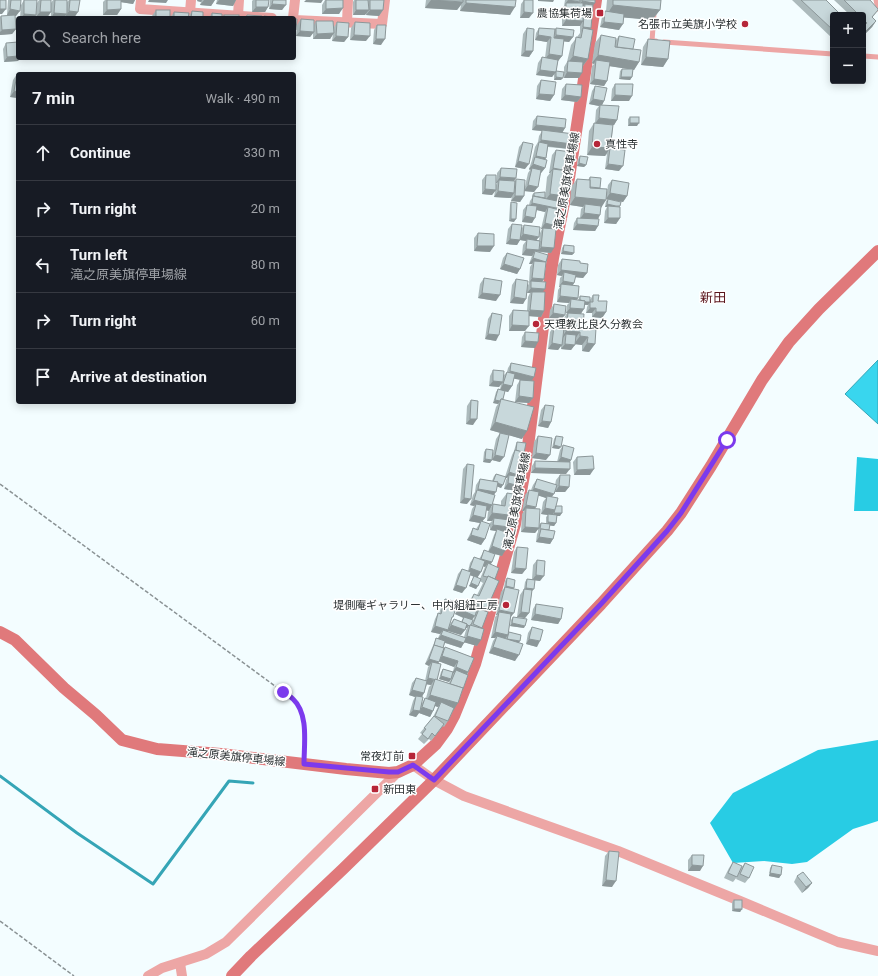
<!DOCTYPE html>
<meta charset="utf-8">
<style>
body{margin:0;font-family:Roboto,"Noto Sans JP",sans-serif;background:#20242c;color:#f1f3f6}
.controls{position:absolute;right:12px;top:12px;display:grid;overflow:hidden;border-radius:4px;box-shadow:0 2px 10px #0003}
.controls button{width:36px;height:36px;display:grid;place-items:center;padding:0;border:0;border-bottom:1px solid #363941;background:#171b24;color:#f1f3f6;font:20px sans-serif}
.stop{position:absolute;width:12px;height:12px;margin:-9px;border:3px solid #7c3aed;border-radius:50%;background:#fff}
.stop.end{background:#7c3aed;border-color:#fff;box-shadow:0 1px 4px #0008}
.list{margin:0;padding:0;list-style:none}
h2{display:flex;justify-content:space-between;align-items:center;height:52px;margin:0;padding:0 16px;font-size:17px}
h2 small{font-size:13px;font-weight:400;color:#9ea1a6}
.list li{display:grid;grid-template-columns:26px 1fr auto;gap:12px;align-items:center;box-sizing:border-box;height:56px;padding:0 16px;border-top:1px solid #363941}
.list b{display:block;font-size:15px;white-space:nowrap}
.list p{margin:0;font-size:13px;white-space:nowrap;color:#9ea1a6}
.list em{font-size:13px;font-style:normal;color:#9ea1a6}
.icon{flex:none;width:22px;height:22px;fill:none;stroke:currentColor;stroke-width:2;stroke-linecap:round;stroke-linejoin:round}
.map{position:relative;flex:none;width:878px;height:976px;overflow:hidden}
.search{position:absolute;background:#171b24;box-shadow:0 2px 10px #0003;left:16px;top:16px;width:280px;height:44px;display:flex;align-items:center;gap:10px;box-sizing:border-box;padding:0 14px;border-radius:4px;color:#9ea1a6;font-size:15px}
.panel{position:absolute;background:#171b24;box-shadow:0 2px 10px #0003;left:16px;top:72px;width:280px;height:332px;border-radius:4px}
.map>svg:first-child{display:block}
.forest{fill:#28cce4}
.water{fill:#39d6ee;stroke:#35a5b6}
.lines{fill:none;stroke-linecap:round;stroke-linejoin:round}
.stream{stroke:#35a5b6;stroke-width:3}
.path{stroke:#8a9294;stroke-width:1.5;stroke-dasharray:4 2;stroke-linecap:butt}
.lane{stroke:#eda6a5;stroke-width:5}
.street{stroke:#eda6a5;stroke-width:10}
.secondary{stroke:#e0797b;stroke-width:12}
.wall{fill:#acbabc;fill-rule:evenodd}
.shaded-wall{fill:#8c9799}
.building{fill:#c8d8db;stroke:#8c9799}
.route{stroke:#7c3aed;stroke-width:5}
.poi-dot{fill:#b62538;stroke:#fff;stroke-width:1.5}
.labels{text-anchor:middle;dominant-baseline:central;stroke-width:3;stroke-linejoin:round;paint-order:stroke}
.poi-label{font-size:11px;fill:#2c3234;stroke:#fff;text-anchor:end}
.street-label{font-size:11px;fill:#2c3234;stroke:#fff}
.quarter-label{font-size:13px;fill:#5a151c;stroke:#fff}
</style>
<div class="map">
<svg width="878" height="976" viewBox="0 0 878 976">
<rect width="100%" height="100%" fill="#f3fdff"/>
<!-- forest -->
<g class="forest">
<path d="M857 457 878 459V511H854Z"/>
<path d="M878 740V821L853 829 807 862 792 864 764 861 733 863 710 823 733 793 818 750Z"/>
</g>
<!-- water -->
<path class="water" d="M878 360V424L845 394Z"/>
<g class="lines">
<!-- stream -->
<path class="stream" d="M0 776 77 833 153 884 229 781 253 783"/>
<!-- path -->
<g class="path">
<path d="M0 484 294 700C306 721 304 730 304 753"/>
<path d="M0 921 74 976"/>
</g>
<!-- lane -->
<g class="lane">
<path d="M655 0 652 41H656"/>
<path d="M876 0 878 9"/>
<path d="M664 42 833 54"/>
<path d="M863 56 878 57"/>
</g>
<!-- street -->
<g class="street">
<path d="M141 0 140 9 272 18"/>
<path d="M190 12 191 0"/>
<path d="M238 15 239 0"/>
<path d="M293 18 295 0"/>
<path d="M294 20 382 24 385 0"/>
<path d="M347 22 348 0"/>
<path d="M413 765 434 780 464 796 618 851 740 901 838 942 878 951"/>
<path d="M180 963 182 976"/>
<path d="M148 976 162 968 206 954 226 942 398 772"/>
</g>
<!-- secondary -->
<g class="secondary">
<path d="M0 632 15 640 64 688 96 715 122 740 157 749 221 754 346 769 389 773 398 772 413 765 436 744 447 729 454 716 475 664 515 524 525 470 544 319 553 258 569 178 596 0"/>
<path d="M232 976 251 956 343 869 434 780 601 604 667 531 681 513 711 466 762 380 789 342 819 309 878 251"/>
</g>
</g>
<!-- wall -->
<g class="wall">
<path d="M8 0H21L16 16H15L16 29 12 34 0 35V17L1 16H13L7 15Z"/>
<path d="M24 0H37L36 15 34 18H20L21 5Z"/>
<path d="M39 0H51L47 18 36 17 37 3Z"/>
<path d="M53 0H67V2L69 0H80L74 18 65 17V16L63 18H51V3Z"/>
<path d="M105 0H135L133 4 121 2V9L117 15H103V2Z"/>
<path d="M197 0H215L211 6 200 5 201 2 197 1Z"/>
<path d="M217 0H236L233 6 216 4Z"/>
<path d="M253 0H269L268 7 265 12H252V1Z"/>
<path d="M270 0H286L282 10 269 9Z"/>
<path d="M325 0H343L339 14H322V5Z"/>
<path d="M354 0H384L383 10 379 16 366 15V13L365 15H353V2Z"/>
<path d="M426 0H516L510 15 460 11 461 5 457 10 425 8Z"/>
<path d="M524 0H533L529 18H520L521 4Z"/>
<path d="M565 0H595L593 5 591 28 590 30 588 59 583 66 579 78H564V67L567 62 571 45 580 33V25V26H562V8L564 6Z"/>
<path d="M607 0H661L660 10 652 20 623 17 619 30 600 27 602 17 606 11Z"/>
<path d="M792 0H826L833 15V39Z"/>
<path d="M834 0H870L878 10 872 18 876 21 872 27 863 36V15H850Z"/>
<path d="M156 10 170 18H152V16Z"/>
<path d="M192 11 203 18H170L174 12 189 16Z"/>
<path d="M212 13 222 17 224 15 239 18H209Z"/>
<path d="M301 19 314 25 316 21 334 27 337 22 348 37 344 42 332 41 333 34 330 39H313V33L310 37 296 36 297 25Z"/>
<path d="M355 22 366 41 350 40 351 28Z"/>
<path d="M377 25 381 45 373 44 374 30Z"/>
<path d="M527 28 533 51 529 57 521 56 523 34Z"/>
<path d="M539 28 554 30 556 28 573 37 569 42 563 41 562 56 558 61 556 71 561 80H554V74L552 77 536 75 538 63 542 57 545 58 547 42 535 40 536 33Z"/>
<path d="M601 35 616 40 619 36 633 49 639 62 634 70 633 69 632 77 630 80 619 79 620 71 622 69H630L609 66 607 81 604 86 590 84 592 66 594 64 592 63 595 43Z"/>
<path d="M648 39 668 59 663 67 641 65 643 47Z"/>
<path d="M6 43 18 58H20L18 61 4 62 3 49Z"/>
<path d="M17 74 18 98 10 97 13 80Z"/>
<path d="M541 80 554 95 550 101 536 99 537 86Z"/>
<path d="M566 84 581 97 577 102 561 100 562 89Z"/>
<path d="M615 84 629 101H611L612 89Z"/>
<path d="M595 86 604 101 602 105 617 120 614 125H613L611 148 619 171 605 169 607 154 605 156 587 155 589 131 594 123H595L596 110 599 106 589 104 592 91Z"/>
<path d="M537 116 565 128 562 133 569 149 548 147 546 158 544 160 545 168 541 173 534 192 524 191 528 173 530 170 529 169 532 160 535 147 538 142 539 136 542 131 532 130 533 121Z"/>
<path d="M630 117 637 126H628V119Z"/>
<path d="M523 142 525 169 515 167 519 147Z"/>
<path d="M556 150 561 202 560 210 555 229 551 253 538 252 546 263 542 282 544 311 541 317 529 316 525 331H509V316L513 310 527 311 528 297 530 293H527L523 304 510 303 512 285 516 279 528 285 529 284V283L530 267 532 264H529L532 256 522 255 523 245 526 241 520 240 517 245 506 244 508 229 512 224 522 228 524 225 536 240H539L540 233 542 229H541L545 212 537 210 532 223 522 222 523 210 527 205H529L530 201 532 198V195L534 193 545 197 547 177 550 173H549L552 155Z"/>
<path d="M580 156 586 165 584 167 577 166 578 159Z"/>
<path d="M501 168 514 181H515L516 179 524 196 520 202 511 201 512 197 511 198 494 197 495 191 492 195 482 194V180L486 175 496 185 497 183H496L497 173Z"/>
<path d="M590 177 600 188H599L607 192 608 185 612 180 627 196 623 202 613 200 620 206V218L616 224 604 223 605 211 607 207H605L606 201 608 199H606L601 207 598 219V226L595 231 573 230 574 223 577 218H580L581 209 583 207 570 205 571 187 577 179 588 180Z"/>
<path d="M511 202 514 222 509 221 510 205Z"/>
<path d="M478 233 490 252 474 251V238Z"/>
<path d="M564 245 574 253 572 255 561 254 562 248Z"/>
<path d="M507 253 520 269 517 274 500 269 503 258Z"/>
<path d="M562 259 580 263 587 273 583 278 575 277 574 283 573 285 578 298 577 300H578L580 296 590 300 593 295 598 301 606 312 602 318 592 317V313H586L587 307 589 303 588 305H585L581 314 583 323 595 344 589 352 582 351V345L575 344 571 350 561 349V345L558 350 548 349 550 332 554 326 562 327V321L567 313H566L567 305 569 303 557 302 558 290 560 287H559L560 278 562 276 557 275 558 265Z"/>
<path d="M484 278 496 301 478 298 480 284Z"/>
<path d="M554 304 561 320 549 318 550 310Z"/>
<path d="M492 313 496 341 485 339 488 319Z"/>
<path d="M525 332 535 348 521 347 522 337Z"/>
<path d="M511 363 531 381 533 398 529 403 515 402 517 385 520 380H521L514 378 512 386 508 392 505 391 503 399 522 439 509 435 500 462 492 460 490 463 483 462 484 452 486 449 492 458 496 439 500 433 508 435 490 430 496 407 498 404 493 403 496 392 498 389 500 390 501 384 499 387 489 386 490 376 493 370 503 376 507 372 508 368Z"/>
<path d="M471 400 473 425 466 424 467 406Z"/>
<path d="M545 405 551 422 548 428 538 426 541 410Z"/>
<path d="M538 436 546 460 532 458 534 442Z"/>
<path d="M556 436 559 449 552 448 554 439Z"/>
<path d="M517 442 521 476 520 477V486L517 491 504 489 506 480 507 478H506L501 488 497 486 494 495 492 505 489 511 486 510 485 518 482 521 485 539 481 545 467 540 473 528 476 529 480 523 469 521 472 509 474 506 470 505 473 495 475 492 476 485 480 479 492 481 494 476 496 474 505 477 512 455 514 451 516 444Z"/>
<path d="M563 445 571 460 570 462 566 474 531 473 532 466 535 461 557 462 560 450Z"/>
<path d="M577 457 590 475H574L573 462Z"/>
<path d="M467 464V504L460 503 463 469Z"/>
<path d="M560 475 569 487 565 492H555V490L552 497 556 506 560 516H557L556 523 554 526 549 525V530L553 539 550 544 536 542 537 534 538 532V529L535 533 521 532 522 514 524 511H522L525 495 529 490H531L533 485 537 479 555 485 556 480ZM538 495 546 498 543 502 541 514 548 515 546 517V524L541 523 539 525 534 509Z"/>
<path d="M507 493 517 516 511 524H510L506 532 502 556 488 552 494 535 496 531 490 530V523L492 521H487L488 512 493 504 501 505V501Z"/>
<path d="M517 547 526 569 522 574 511 573 514 552Z"/>
<path d="M484 550 492 562 491 564 495 579 487 608 485 611 477 646 464 642 461 648 445 643 443 648V651L445 647 474 658 453 711 448 721 444 727 443 726 431 741 429 739 424 744 418 739 422 734 420 733 433 717 438 707 435 706 433 711 430 717 419 713 416 717 409 715 413 701 415 697 409 695 412 683 416 678 425 681 428 667 429 666 425 664 435 641 436 638H438L440 634 431 632 435 619 438 613 439 614 442 604 445 599 450 621V624L454 619 461 622 463 618 455 614 458 607 461 602 467 604 474 594 477 595 483 583 480 581 476 589 469 586 474 576 470 575 462 593 453 590 458 574 462 569 468 571 470 563 474 557 479 559 481 556ZM483 566 485 567 480 579 477 578 481 572ZM475 613H476L471 625 472 619ZM466 628H467L466 630 464 637 447 631H448L461 635 465 630ZM439 661 454 667 453 672 443 669 441 672 439 679 449 682 451 679 449 683 437 680 438 663ZM427 684 431 685 429 687 426 698H425L422 703V697L424 693Z"/>
<path d="M537 560 540 581 535 580 532 591 529 613 525 618 517 617 520 595 524 589 525 582 527 579H532L533 565Z"/>
<path d="M507 578 514 588 513 589 511 618 508 633 509 632 519 643 515 661 489 653 493 641 495 638H491L495 617 497 615H496L501 592 504 588 505 581Z"/>
<path d="M536 604 561 619 558 624 531 620 533 609Z"/>
<path d="M513 617 524 628 510 626 511 620Z"/>
<path d="M532 627 537 647 526 644 528 633Z"/>
<path d="M609 851 612 887 602 886 605 856Z"/>
<path d="M692 855 700 871H688V860Z"/>
<path d="M733 862 737 877 733 882 724 878 729 868Z"/>
<path d="M745 863 749 878 745 883 736 879 741 868Z"/>
<path d="M772 865 781 875 779 878 769 876 770 868Z"/>
<path d="M797 876 812 883 808 888 802 893 794 882Z"/>
<path d="M734 900 742 909 740 912 732 911V902Z"/>
</g>
<!-- shaded-wall -->
<g class="shaded-wall">
<path d="M121 0H135L133 4 120 2Z"/>
<path d="M149 0H168L166 3 148 2Z"/>
<path d="M198 0H202L201 2 197 1Z"/>
<path d="M204 0H215L211 6 200 5Z"/>
<path d="M219 0H236L233 6 216 4Z"/>
<path d="M306 0H323L321 3 304 2Z"/>
<path d="M431 0 463 2 457 10 425 8Z"/>
<path d="M538 0H554L553 2 538 1Z"/>
<path d="M568 0 580 2 576 7 566 3 564 6Z"/>
<path d="M582 1 595 3 591 8 585 4 583 7H578Z"/>
<path d="M466 3 515 7 510 15 460 11Z"/>
<path d="M272 4 286 5 282 10 269 9Z"/>
<path d="M613 5 660 10 652 20 606 16Z"/>
<path d="M256 7H268L265 12H252Z"/>
<path d="M343 8 339 14H322L326 9Z"/>
<path d="M0 9H6L2 14H0Z"/>
<path d="M10 9 20 11 16 16 7 15Z"/>
<path d="M121 9 117 15H103L107 10Z"/>
<path d="M356 10H369L365 15H353Z"/>
<path d="M370 10H383L379 16 366 15Z"/>
<path d="M69 11 78 12 74 18 65 17Z"/>
<path d="M40 12H51L47 18 36 17Z"/>
<path d="M524 12 533 13 529 18H520Z"/>
<path d="M54 13 67 14 63 18H51Z"/>
<path d="M24 14 36 15 34 18H21Z"/>
<path d="M566 20 583 21 580 26H562Z"/>
<path d="M876 21 872 27 863 36V34Z"/>
<path d="M604 22 623 24 619 30 600 27Z"/>
<path d="M583 27 591 28 587 33 583 28 580 33Z"/>
<path d="M16 29 12 34 0 35V32L2 30Z"/>
<path d="M300 31 314 32 310 37 296 36Z"/>
<path d="M334 33 330 39H313L317 34Z"/>
<path d="M354 35 370 36 366 41 350 40Z"/>
<path d="M538 35 551 37 547 42 535 40Z"/>
<path d="M556 35 573 37 569 42 552 40Z"/>
<path d="M336 36 348 37 344 42 332 41Z"/>
<path d="M376 39H385L381 45 373 44Z"/>
<path d="M525 51H533L529 57 521 56Z"/>
<path d="M549 54 562 56 558 61 545 59Z"/>
<path d="M598 55 639 62 634 70 596 64V60L594 64 592 63Z"/>
<path d="M18 56V58H20L18 61 4 62 7 57Z"/>
<path d="M573 56 588 59 582 67 568 63Z"/>
<path d="M646 57 668 59 663 67 641 65Z"/>
<path d="M540 70 556 72 552 77 536 75Z"/>
<path d="M567 72 582 73 579 78H564Z"/>
<path d="M556 77 563 78 561 80H554Z"/>
<path d="M621 77H632L630 80 619 79Z"/>
<path d="M594 79 607 81 604 86 590 84Z"/>
<path d="M14 91 18 92V98L10 97Z"/>
<path d="M539 94 554 95 550 101 536 99Z"/>
<path d="M565 95 581 97 577 102 561 100Z"/>
<path d="M615 95 632 96 629 101H611Z"/>
<path d="M593 99 604 101 601 107 600 105 599 106 589 104Z"/>
<path d="M599 118 617 120 614 125 595 124Z"/>
<path d="M630 123H639L637 126H628Z"/>
<path d="M536 125 565 128 562 133 532 130Z"/>
<path d="M541 140 572 144 569 149 538 145Z"/>
<path d="M592 147 610 148 605 156 587 155Z"/>
<path d="M536 156 546 158 542 163 535 158Z"/>
<path d="M518 161 529 164 525 169 515 167Z"/>
<path d="M579 163 586 165 584 167 577 166Z"/>
<path d="M533 164 545 168 541 173 531 170 532 168 530 170 529 169Z"/>
<path d="M608 164 623 166 619 171 605 169Z"/>
<path d="M553 168 568 171 564 176 553 169 550 173H549Z"/>
<path d="M500 177 516 178 512 184 499 180 497 183H496Z"/>
<path d="M528 185 538 187 534 192 524 191Z"/>
<path d="M485 189 496 190 492 195 482 194Z"/>
<path d="M498 191 514 193 511 198 494 197Z"/>
<path d="M610 193 627 196 623 202 606 199Z"/>
<path d="M550 194 565 196 560 204 544 202Z"/>
<path d="M515 196H524L520 202 511 201Z"/>
<path d="M575 197 606 200 601 208 585 204 583 207 570 205Z"/>
<path d="M532 203 561 209 557 214 548 207 545 212 528 208Z"/>
<path d="M607 204 620 207 608 206 607 207H605Z"/>
<path d="M584 213 600 215 597 221 580 219Z"/>
<path d="M525 216 535 218 532 223 522 222Z"/>
<path d="M608 218H620L616 224 604 223Z"/>
<path d="M511 219H516L514 222 509 221Z"/>
<path d="M545 223 557 226 553 232 543 228 542 229H541Z"/>
<path d="M577 224 598 226 595 231 573 230Z"/>
<path d="M523 234 539 237 535 242 527 239 526 241 520 240 517 245 506 244 510 239 519 240Z"/>
<path d="M477 246H494L490 252 474 251Z"/>
<path d="M541 247 554 248 551 253 535 251 532 256 522 255 526 249 539 250Z"/>
<path d="M563 251 574 253 572 255 561 254Z"/>
<path d="M533 258 546 262 543 268 534 261 532 264H529Z"/>
<path d="M504 264 520 269 517 274 500 269Z"/>
<path d="M561 270 587 273 583 278 564 276V272L562 276 557 275Z"/>
<path d="M532 278 544 279 540 285 531 281 529 283Z"/>
<path d="M563 281 574 283 570 289 561 284 560 287H559Z"/>
<path d="M531 288 545 289 541 294 532 292 530 293H527Z"/>
<path d="M482 293 500 295 496 301 478 298Z"/>
<path d="M560 296 578 298 574 303 571 299 569 303 557 302Z"/>
<path d="M514 297 526 299 523 304 510 303Z"/>
<path d="M579 302H590L588 305 578 304Z"/>
<path d="M570 308 584 309 580 315 566 313Z"/>
<path d="M590 308H596L592 313H586Z"/>
<path d="M530 310 544 311 541 317 527 316Z"/>
<path d="M596 312H606L602 318 592 317Z"/>
<path d="M553 313 565 315 561 320 549 318Z"/>
<path d="M512 325 529 326 525 331H509Z"/>
<path d="M566 331 580 332 574 340 566 334 562 339H561Z"/>
<path d="M488 334 499 335 496 341 485 339Z"/>
<path d="M580 336 588 337 582 345 574 344Z"/>
<path d="M525 341 538 342 535 348 521 347Z"/>
<path d="M552 343 562 345 558 350 548 349Z"/>
<path d="M587 343 595 344 589 352 582 351Z"/>
<path d="M565 344 575 345 571 350 561 349Z"/>
<path d="M510 371 534 377 531 382 506 377Z"/>
<path d="M493 381 503 382 499 387 489 386Z"/>
<path d="M503 384 512 386 508 392 500 390Z"/>
<path d="M519 396 533 398 529 403 515 402Z"/>
<path d="M495 400 500 401 498 404 493 403Z"/>
<path d="M470 419H477L473 425 466 424Z"/>
<path d="M542 421 551 422 548 428 538 426Z"/>
<path d="M495 422 527 431 522 439 490 430Z"/>
<path d="M554 445 561 447 559 449 552 448Z"/>
<path d="M536 453 550 455 546 460 532 458Z"/>
<path d="M495 455 504 457 500 462 492 460 490 463 483 462 485 459 492 460Z"/>
<path d="M561 457 571 460 568 465 557 463Z"/>
<path d="M535 468 570 469 566 474 531 473Z"/>
<path d="M594 469 590 475H574L577 470Z"/>
<path d="M509 472 521 476 517 481 509 475 507 478H505Z"/>
<path d="M493 482 503 485 501 488 491 484Z"/>
<path d="M508 483 520 486 517 491 504 489Z"/>
<path d="M559 486 569 487 565 492H555Z"/>
<path d="M534 488 554 494 550 499 547 496 546 498 530 493Z"/>
<path d="M478 489 496 492 492 497 476 492Z"/>
<path d="M464 498 471 499 467 504 460 503Z"/>
<path d="M474 500 492 505 489 511 475 507 476 504 474 506 470 505Z"/>
<path d="M526 505 536 507 532 513 526 508 524 511H522Z"/>
<path d="M545 508 555 510 552 516 548 514V515L541 514Z"/>
<path d="M492 513 517 516 511 524 494 522V518L492 521H487Z"/>
<path d="M554 513H562L560 516H552Z"/>
<path d="M473 515 485 518 481 523V521L480 523 469 521Z"/>
<path d="M548 522 556 523 554 526 546 525Z"/>
<path d="M493 525 509 527 506 532 497 529 496 531 490 530Z"/>
<path d="M525 527 539 528 535 533 521 532Z"/>
<path d="M471 535 485 539 481 545 467 540Z"/>
<path d="M539 537 553 539 550 544 536 542Z"/>
<path d="M492 546 505 551 502 556 488 552Z"/>
<path d="M481 559 492 562 488 568V563L485 567 478 564Z"/>
<path d="M470 568 481 572 477 578 467 574Z"/>
<path d="M515 568 526 569 522 574 511 573Z"/>
<path d="M536 575 544 576 540 581 532 580Z"/>
<path d="M471 583 478 586 476 589 469 586Z"/>
<path d="M456 585 466 588 462 593 453 590Z"/>
<path d="M506 586 514 588 512 590 504 589Z"/>
<path d="M526 588 534 589 532 591 524 590Z"/>
<path d="M471 601 487 608 482 616 479 609 476 613 465 609Z"/>
<path d="M459 609 475 616 471 621 455 614Z"/>
<path d="M499 610 514 613 510 618 499 612 497 615H496Z"/>
<path d="M521 612 529 613 525 618 517 617Z"/>
<path d="M535 614 561 619 558 624 531 620Z"/>
<path d="M462 623 469 625 467 628 460 626Z"/>
<path d="M512 623 525 626 524 628 510 626Z"/>
<path d="M451 625 465 630 461 635 448 631 445 635 443 630 440 634 431 632 435 626 448 630Z"/>
<path d="M495 632 508 635 504 640 497 636 495 638H491Z"/>
<path d="M441 635 464 643 461 648 437 640Z"/>
<path d="M467 636 481 640 477 646 463 642Z"/>
<path d="M507 639 520 641 518 644Z"/>
<path d="M529 639 540 641 537 647 526 644Z"/>
<path d="M493 647 519 655 515 661 489 653Z"/>
<path d="M442 656 458 661 454 667 438 661Z"/>
<path d="M429 659 439 662 435 668 432 662 429 666 425 664Z"/>
<path d="M456 667 468 672 465 677 456 670 454 673H452Z"/>
<path d="M441 676 451 679 449 682 439 679Z"/>
<path d="M428 678 434 680 431 685 424 684Z"/>
<path d="M412 690 424 693 421 698 416 696 415 697 409 695Z"/>
<path d="M430 695 458 703 453 711 439 707 441 702 438 707 425 703Z"/>
<path d="M422 707 433 711 430 717 419 713 416 717 409 715 413 710 419 711Z"/>
<path d="M692 865 703 866 700 871H688Z"/>
<path d="M770 873 781 875 779 878 769 876Z"/>
<path d="M606 880 616 881 612 887 602 886Z"/>
<path d="M812 883 808 888 802 893 806 887Z"/>
<path d="M734 909H742L740 912 732 911Z"/>
</g>
<!-- building -->
<g class="building">
<rect x="0" y="0" width="6" height="9"/>
<path d="M11 0H21L20 11 10 9Z"/>
<path d="M24 0H37L36 15 24 14Z"/>
<path d="M41 0H51V12H40Z"/>
<path d="M55 0H67V14L54 13Z"/>
<path d="M70 0H80L78 12 69 11Z"/>
<path d="M107 0H121V9L107 10Z"/>
<path d="M256 0H269L268 7H256Z"/>
<path d="M273 0H286V5L272 4Z"/>
<path d="M326 0H343V8L326 9Z"/>
<path d="M356 0H368L369 10H356Z"/>
<path d="M370 0H384L383 10H370Z"/>
<path d="M431 0H463V2Z"/>
<path d="M466 0H516L515 7 466 3Z"/>
<path d="M524 0H533V13L524 12Z"/>
<path d="M568 0H580V2Z"/>
<path d="M582 0H595V3L582 1Z"/>
<path d="M613 0H661L660 10 613 5Z"/>
<path d="M801 0H826L841 15H833V30Z"/>
<path d="M844 0H870L878 9V10L872 17 876 21 863 34V26L867 23 863 19V15H859Z"/>
<path d="M566 3H583V21L566 20Z"/>
<path d="M585 4 593 5 591 28 583 27Z"/>
<rect x="156" y="10" width="14" height="8"/>
<path d="M192 11 203 12V18H191Z"/>
<path d="M605 11 624 14 623 24 604 22Z"/>
<path d="M174 12 189 13 188 18H174Z"/>
<path d="M212 13 222 14V18H212Z"/>
<path d="M15 15 16 29 2 30 1 16Z"/>
<rect x="224" y="15" width="15" height="3"/>
<path d="M247 15 262 16V18H246Z"/>
<path d="M264 16 280 18H264Z"/>
<path d="M294 19H297L296 30H294Z"/>
<path d="M301 19 314 20V32L300 31Z"/>
<path d="M316 21H333L334 33 317 34Z"/>
<path d="M337 22 349 23 348 37 336 36Z"/>
<path d="M355 22 370 23V36L354 35Z"/>
<path d="M377 25H386L385 39H376Z"/>
<path d="M527 28 534 29 533 51H525Z"/>
<path d="M539 28 555 29 554 38 564 39 562 56 549 54 551 37 538 35Z"/>
<path d="M556 28 574 30 573 37 556 35Z"/>
<path d="M583 28 593 30 588 59 573 56 576 37 581 38Z"/>
<path d="M601 35 616 38 615 47 641 50 639 62 598 55Z"/>
<path d="M619 36 635 39 633 49 617 47Z"/>
<path d="M648 39 670 41 668 59 646 57Z"/>
<path d="M18 42V56L7 57 6 43Z"/>
<path d="M542 57 558 60 556 72 540 70Z"/>
<path d="M596 60 610 62 607 81 594 79Z"/>
<path d="M568 61 583 62 582 73 567 72Z"/>
<path d="M622 69H633L632 77H621Z"/>
<path d="M556 71 564 72 563 78 556 77Z"/>
<path d="M17 74 18 75V92L14 91Z"/>
<path d="M541 80 556 82 554 95 539 94Z"/>
<path d="M566 84 582 85 581 97 565 95Z"/>
<path d="M615 84H633L632 96 615 95Z"/>
<path d="M595 86 607 88 604 101 593 99Z"/>
<path d="M600 105 619 106 617 120 599 118Z"/>
<path d="M537 116 566 119 565 128 536 125Z"/>
<rect x="630" y="117" width="9" height="6"/>
<path d="M594 123 613 125 610 148 592 147Z"/>
<path d="M542 130 574 134 572 144 541 140Z"/>
<path d="M523 142 533 144 529 164 518 161Z"/>
<path d="M539 142 548 144 546 158 536 156Z"/>
<path d="M610 148 625 150 623 166 608 164Z"/>
<path d="M556 150 571 152 568 171 553 168Z"/>
<path d="M580 156 588 157 586 165 579 163Z"/>
<path d="M535 157 547 160 545 168 533 164Z"/>
<path d="M501 168 517 169 516 178 500 177Z"/>
<path d="M532 168 541 170 538 187 528 185Z"/>
<path d="M553 169 568 171 565 196 550 194Z"/>
<path d="M486 175H496V190L485 189Z"/>
<path d="M590 177 601 178 600 188 590 187Z"/>
<path d="M516 179 525 180 524 196H515Z"/>
<path d="M577 179 590 180V188L607 189 606 200 575 197Z"/>
<path d="M499 180 515 181 514 193 498 191Z"/>
<path d="M612 180 629 183 627 196 610 193Z"/>
<path d="M545 192V198L534 196V193Z"/>
<path d="M533 196 562 202 561 209 532 203Z"/>
<path d="M608 199 621 202 620 206H616L607 204Z"/>
<path d="M511 202 517 203 516 219H511Z"/>
<path d="M585 204 601 206 600 215 584 213Z"/>
<path d="M527 205 537 206 535 218 525 216Z"/>
<path d="M608 206 620 207V218H608Z"/>
<path d="M548 207 560 210 557 226 545 223Z"/>
<path d="M577 218 599 219 598 226 577 224Z"/>
<path d="M512 224 522 225 520 240 510 239Z"/>
<path d="M524 225 540 227 539 237 523 234Z"/>
<path d="M543 228 556 229 554 248 541 247Z"/>
<path d="M478 233 494 234V246H477Z"/>
<path d="M527 239 540 241 539 250 526 249Z"/>
<path d="M564 245 574 246V253L563 251Z"/>
<path d="M535 251 548 255 546 262 533 258Z"/>
<path d="M507 253 524 258 520 269 504 264Z"/>
<path d="M562 259 580 261V263L588 264 587 273 561 270Z"/>
<path d="M534 261 546 262 544 279 532 278Z"/>
<path d="M564 272 576 275 574 283 563 281Z"/>
<path d="M484 278 502 281 500 295 482 293Z"/>
<path d="M516 279 528 281 526 299 514 297Z"/>
<path d="M531 281 546 282 545 289 531 288Z"/>
<path d="M561 284 579 286 578 298 560 296Z"/>
<path d="M532 292H545L544 311 530 310Z"/>
<path d="M593 295H599L598 301H607L606 312H596V308H590V302H593Z"/>
<path d="M580 296 590 297V302H585V301L580 300Z"/>
<path d="M571 299 585 301 584 309 570 308Z"/>
<path d="M554 304 566 306 565 315 553 313Z"/>
<path d="M513 310 529 311V326L512 325Z"/>
<path d="M492 313 502 315 499 335 488 334Z"/>
<path d="M568 313 584 314 583 327 596 328 595 344 587 343 588 337 580 336V332L566 331Z"/>
<rect x="583" y="323" width="2" height="4"/>
<path d="M554 326 564 328 562 345 552 343Z"/>
<path d="M525 332 539 333 538 342 525 341Z"/>
<path d="M566 334 576 335 575 345 565 344Z"/>
<path d="M511 363 536 368 534 377 510 371Z"/>
<path d="M493 370 504 371 503 382 493 381Z"/>
<path d="M507 372 515 374 512 386 503 384Z"/>
<path d="M520 380 534 381 533 398 519 396Z"/>
<path d="M498 389 505 391 503 399H501L500 401 495 400Z"/>
<path d="M501 399 534 407 527 431 495 422Z"/>
<path d="M471 400 478 401 477 419H470Z"/>
<path d="M545 405 554 406 551 422 542 421Z"/>
<path d="M500 433 509 435 504 457 495 455Z"/>
<path d="M538 436 552 438 550 455 536 453Z"/>
<path d="M556 436 563 437 561 447 554 445Z"/>
<path d="M517 442 526 443 524 453 516 450Z"/>
<path d="M563 445 574 448 571 460 561 457Z"/>
<path d="M486 449 493 450 492 460 485 459Z"/>
<path d="M515 450 527 453 521 476 509 472Z"/>
<path d="M593 456 594 469 577 470V457Z"/>
<path d="M535 461 570 462V469L535 468Z"/>
<path d="M467 464 474 465 471 499 464 498Z"/>
<path d="M496 474 506 477 503 485 497 483 498 482H493Z"/>
<path d="M509 475 522 477 520 486 508 483Z"/>
<path d="M560 475H570L569 487 559 486Z"/>
<path d="M480 479 498 482 496 492 478 489Z"/>
<path d="M537 479 557 485 554 494 534 488Z"/>
<path d="M477 490 495 495 492 505 474 500Z"/>
<path d="M529 490 539 492 536 507 526 505Z"/>
<path d="M507 493 520 495 517 516 492 513 493 504 505 506Z"/>
<path d="M547 496 558 498 555 510 545 508Z"/>
<path d="M476 504 487 506 485 518 473 515Z"/>
<path d="M556 506H562V513H554Z"/>
<path d="M526 508 540 509 539 528 525 527Z"/>
<path d="M548 514 557 515 556 523 548 522Z"/>
<path d="M494 518 510 520 509 527 493 525Z"/>
<path d="M481 521 490 524 485 539 471 535 473 528 478 530Z"/>
<path d="M541 523 550 524 549 530 541 529H540Z"/>
<path d="M497 529 511 534 505 551 492 546Z"/>
<path d="M541 529 555 531 553 539 539 537Z"/>
<path d="M517 547 528 548 526 569 515 568Z"/>
<path d="M484 550 495 554 492 562 481 559Z"/>
<path d="M474 557 485 561 481 572 470 568Z"/>
<path d="M537 560 545 561 544 576 536 575Z"/>
<path d="M488 563 499 568 495 579 488 576 487 577 483 576Z"/>
<path d="M462 569 471 572 466 588 456 585Z"/>
<path d="M474 576 481 579 478 586 471 583Z"/>
<path d="M488 576 499 581 487 608 471 601 474 594 479 596Z"/>
<path d="M507 578 515 580 514 588 506 586Z"/>
<path d="M527 579 535 580 534 589 526 588Z"/>
<path d="M505 587 519 590 514 613 499 610Z"/>
<path d="M524 589 532 590 529 613 521 612Z"/>
<path d="M445 599 458 602 453 617H452L448 630 435 626 438 613 441 614Z"/>
<path d="M461 602 477 609 475 616 459 609Z"/>
<path d="M536 604 563 608 561 619 535 614Z"/>
<path d="M479 609 488 612 482 628 473 624Z"/>
<path d="M499 612 511 614 508 635 495 632Z"/>
<path d="M464 617 473 620 471 625H470V626L467 625V624L462 622Z"/>
<path d="M513 617 527 619 525 626 512 623Z"/>
<path d="M454 619 467 624 465 630 451 625Z"/>
<path d="M470 625 484 629 481 640 467 636Z"/>
<path d="M532 627 543 630 540 641 529 639Z"/>
<path d="M443 630 466 638 464 643 441 635Z"/>
<path d="M509 632 521 635 520 641 507 639Z"/>
<path d="M497 636 523 644 519 655 493 647Z"/>
<path d="M436 638 445 641 443 648 434 645Z"/>
<path d="M434 645 444 648 439 662 429 659Z"/>
<path d="M445 647 474 658 468 672 456 667 458 661 442 656Z"/>
<path d="M432 662 441 664 437 680 428 678Z"/>
<path d="M443 669 453 672 451 679 441 676Z"/>
<path d="M456 670 468 675 463 689V688L450 684Z"/>
<path d="M416 678 427 681 424 693 412 690Z"/>
<path d="M435 679 463 688 458 703 430 695Z"/>
<path d="M416 696 423 697 420 711 413 710Z"/>
<path d="M425 698 436 702 433 711 422 707Z"/>
<path d="M441 702 454 708 448 721 435 716Z"/>
<path d="M434 716 444 724 435 736 432 733 428 739 422 734 426 729 424 728Z"/>
<path d="M609 851 619 852 616 881 606 880Z"/>
<path d="M692 855H704L703 866 692 865Z"/>
<path d="M733 862 742 866 737 877 728 873Z"/>
<path d="M745 863 754 867 749 878 740 874Z"/>
<path d="M772 865 782 867 781 875 770 873Z"/>
<path d="M803 872 812 883 806 887 797 876Z"/>
<rect x="734" y="900" width="8" height="9"/>
</g>
<g class="lines">
<!-- route -->
<path class="route" d="M283 692C286 694 290 696 293 699 309 714 304 744 304 764L389 772H398L413 765 434 780 601 604 667 531 681 513 727 440"/>
</g>
<!-- markers -->
<g class="poi-dot">
<rect x="596" y="9" width="8" height="8" rx="2"/>
<circle cx="745" cy="24" r="4"/>
<circle cx="597" cy="144" r="4"/>
<circle cx="536" cy="324" r="4"/>
<circle cx="506" cy="605" r="4"/>
<rect x="408" y="752" width="8" height="8" rx="2"/>
<rect x="371" y="785" width="8" height="8" rx="2"/>
</g>
<g class="labels">
<!-- poi labels -->
<g class="poi-label">
<text x="592" y="13">農協集荷場</text>
<text x="737" y="24">名張市立美旗小学校</text>
<text x="605" y="144" text-anchor="start">真性寺</text>
<text x="544" y="324" text-anchor="start">天理教比良久分教会</text>
<text x="498" y="605">堤側庵ギャラリー、中内組紐工房</text>
<text x="404" y="756">常夜灯前</text>
<text x="383" y="789" text-anchor="start">新田東</text>
</g>
<!-- street labels -->
<g class="street-label">
<text transform="translate(567 181) rotate(-80)">滝之原美旗停車場線</text>
<text transform="translate(517 501) rotate(-79)">滝之原美旗停車場線</text>
<text transform="translate(236 757) rotate(6)">滝之原美旗停車場線</text>
</g>
<!-- quarter labels -->
<g class="quarter-label">
<text x="713" y="297">新田</text>
</g>
</g>
</svg>
<div class="controls">
<button>+</button>
<button>−</button>
</div>
<div class="stop" style="left:727px;top:440px"></div>
<div class="stop end" style="left:283px;top:692px"></div>
<div class="search"><svg class="icon" aria-label="search" viewBox="0 0 24 24"><circle cx="10" cy="10" r="6"/><path d="M15 15l6 6"/></svg>Search here</div>
<section class="panel">
<h2>7 min<small>Walk · 490 m</small></h2>
<ul class="list">
<li><svg class="icon" aria-label="ahead" viewBox="0 0 24 24"><path d="M12 20V5M6 11l6-6 6 6"/></svg><div><b>Continue</b></div><em>330 m</em></li>
<li><svg class="icon" aria-label="right" viewBox="0 0 24 24"><path d="M7 20v-9h11M14 6l5 5-5 5"/></svg><div><b>Turn right</b></div><em>20 m</em></li>
<li><svg class="icon" aria-label="left" viewBox="0 0 24 24"><path d="M17 20v-9H6M10 6l-5 5 5 5"/></svg><div><b>Turn left</b><p>滝之原美旗停車場線</p></div><em>80 m</em></li>
<li><svg class="icon" aria-label="right" viewBox="0 0 24 24"><path d="M7 20v-9h11M14 6l5 5-5 5"/></svg><div><b>Turn right</b></div><em>60 m</em></li>
<li><svg class="icon" aria-label="arrive" viewBox="0 0 24 24"><path d="M6 21V4h12l-3 4 3 4H6"/></svg><div><b>Arrive at destination</b></div></li>
</ul>
</section>
</div>
